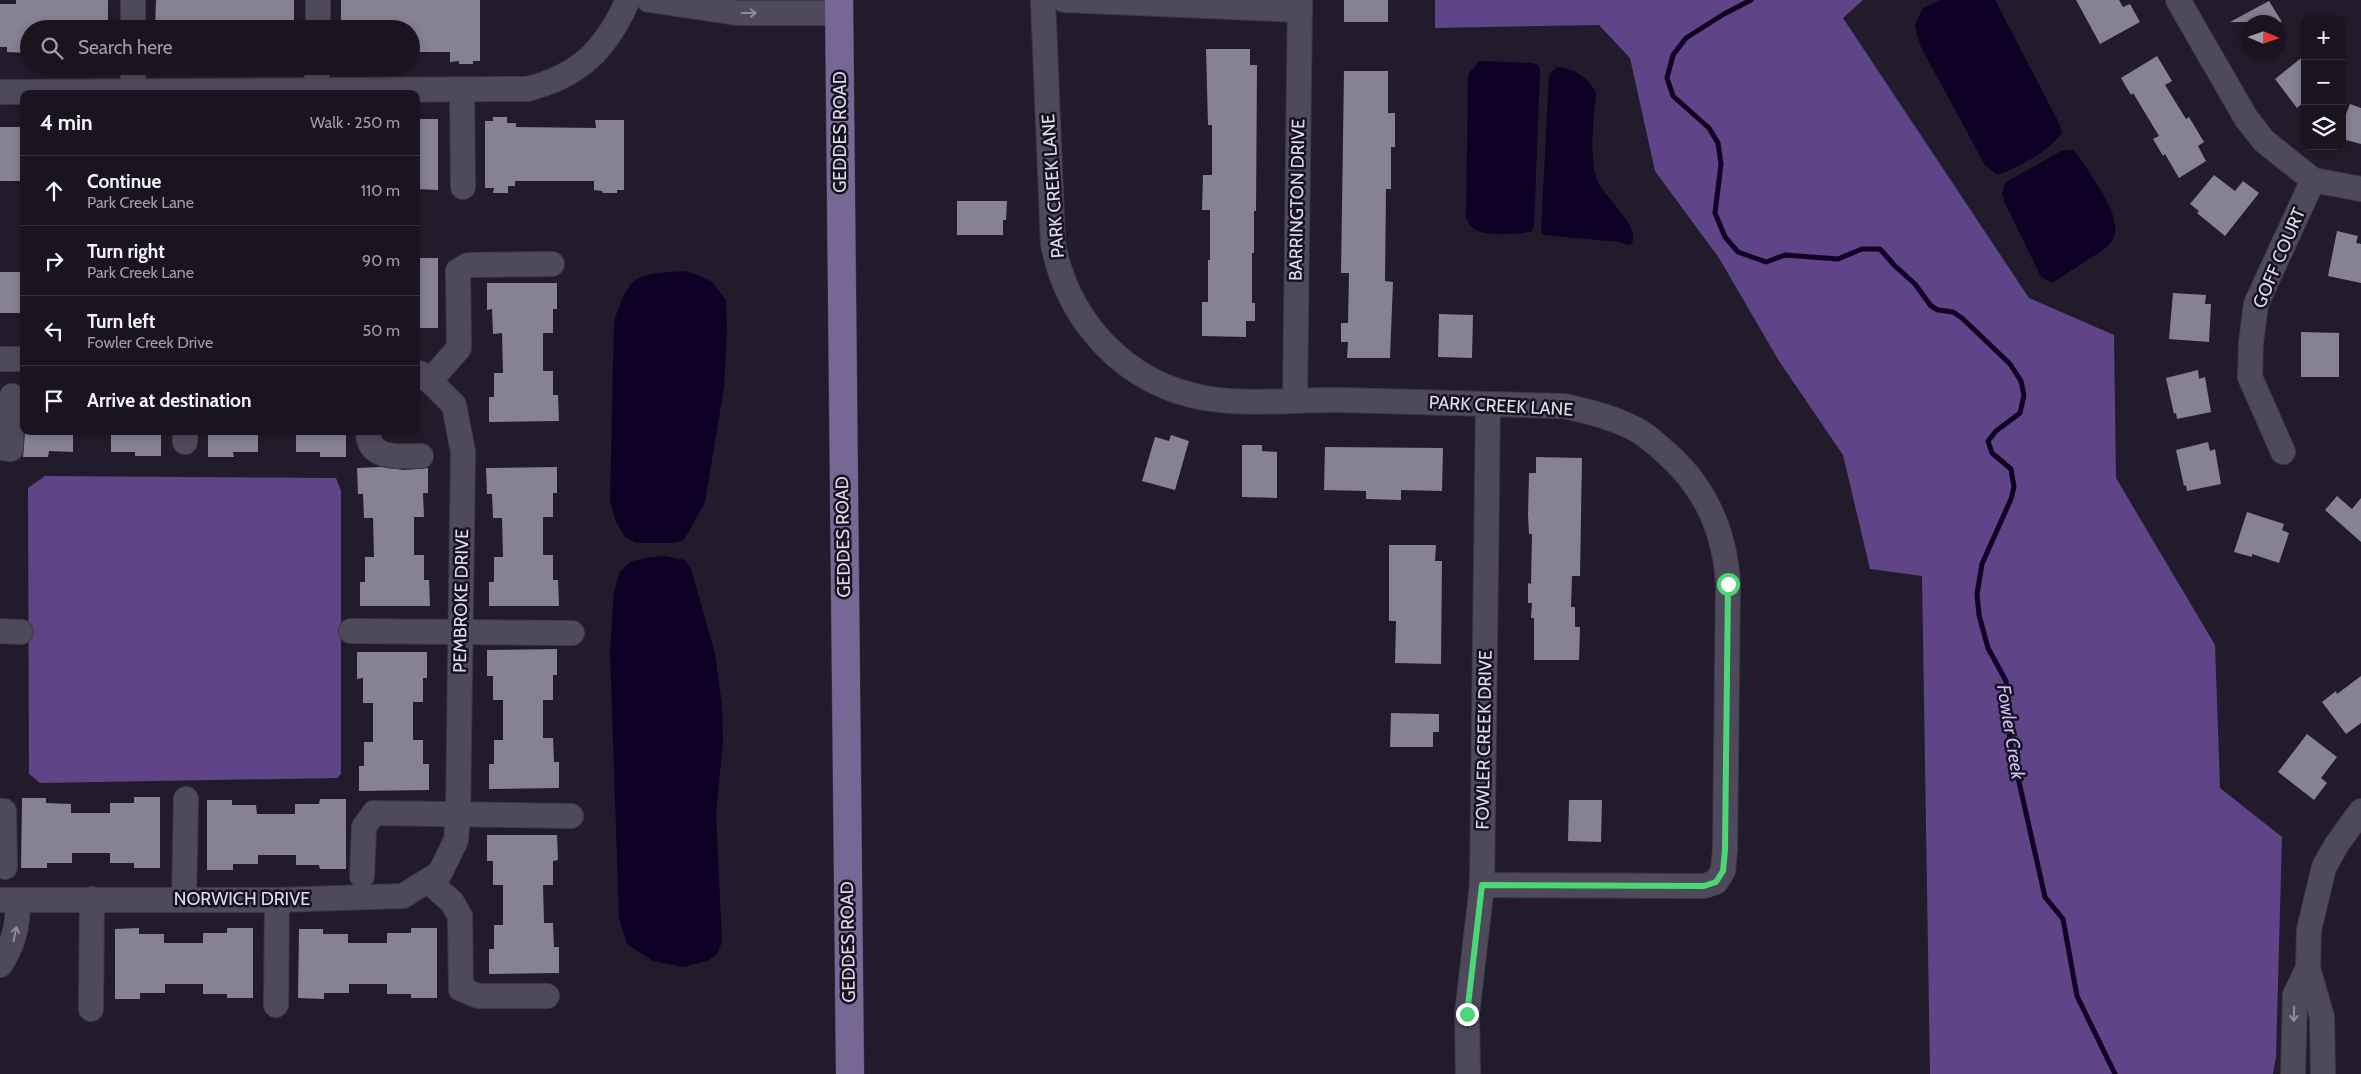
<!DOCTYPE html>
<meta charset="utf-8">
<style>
body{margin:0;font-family:Cabin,sans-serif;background:#26212d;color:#f1f3f6}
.controls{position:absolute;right:15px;top:15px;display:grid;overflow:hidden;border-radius:10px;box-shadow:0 2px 8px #0003}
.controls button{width:45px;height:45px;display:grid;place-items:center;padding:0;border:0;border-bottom:1px solid #37333e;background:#191420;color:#f1f3f6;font:25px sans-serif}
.compass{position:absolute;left:2241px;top:15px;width:45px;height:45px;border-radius:50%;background:#191420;box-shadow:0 2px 8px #0003;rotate:92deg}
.stop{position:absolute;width:15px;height:15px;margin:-11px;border:4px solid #4bd677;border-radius:50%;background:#fff}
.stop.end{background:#4bd677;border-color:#fff;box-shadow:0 1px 5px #0008}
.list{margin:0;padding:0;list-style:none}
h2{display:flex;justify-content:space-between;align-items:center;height:65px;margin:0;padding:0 20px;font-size:21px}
h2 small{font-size:16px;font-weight:400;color:#9f9ea5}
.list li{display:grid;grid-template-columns:32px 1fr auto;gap:15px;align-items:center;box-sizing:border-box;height:70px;padding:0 20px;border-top:1px solid #37333e}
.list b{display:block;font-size:19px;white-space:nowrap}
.list p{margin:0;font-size:16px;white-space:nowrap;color:#9f9ea5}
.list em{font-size:16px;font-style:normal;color:#9f9ea5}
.icon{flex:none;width:28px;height:28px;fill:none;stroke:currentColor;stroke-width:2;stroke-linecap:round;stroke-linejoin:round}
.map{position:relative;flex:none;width:2361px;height:1074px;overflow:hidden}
.search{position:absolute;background:#191420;box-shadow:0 2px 8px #0003;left:20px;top:20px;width:400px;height:55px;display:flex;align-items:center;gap:12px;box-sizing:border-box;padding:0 18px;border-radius:28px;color:#9f9ea5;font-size:19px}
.panel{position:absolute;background:#191420;box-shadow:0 2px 8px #0003;left:20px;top:90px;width:400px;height:345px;border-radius:10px}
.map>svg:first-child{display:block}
.forest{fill:#5f4488}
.water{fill:#0f0025}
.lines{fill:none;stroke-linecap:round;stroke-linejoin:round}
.stream{stroke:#0f0025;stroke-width:5}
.building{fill:#878196}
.minor-casing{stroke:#3d3946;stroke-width:26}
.major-casing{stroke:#3d3946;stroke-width:29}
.minor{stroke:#4f495c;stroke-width:24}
.major{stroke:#776794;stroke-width:28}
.oneway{stroke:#908b9b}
.route{stroke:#4bd677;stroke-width:6}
.labels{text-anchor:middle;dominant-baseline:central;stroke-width:5;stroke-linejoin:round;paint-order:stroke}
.street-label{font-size:18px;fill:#e0dce8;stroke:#171221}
.water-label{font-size:19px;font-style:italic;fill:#d1bdf9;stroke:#171221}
</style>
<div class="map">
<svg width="2361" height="1074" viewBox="0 0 2361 1074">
<rect width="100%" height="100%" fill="#211b2b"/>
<!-- forest -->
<g class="forest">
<path d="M1435 0H1863L1843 18 2029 298 2114 335 2116 478 2215 645 2220 788 2282 837 2276 1057 2273 1074H1930L1922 576 1870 569 1843 455 1779 361 1719 258 1655 171 1630 58 1599 25 1435 28Z"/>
<path d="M45 476 336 478 341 491V774L337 778 40 783 29 774 28 488Z"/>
</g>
<!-- water -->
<g class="water">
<path d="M1940 0H1995L2060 125 2062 133C2047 153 2021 165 1998 175L1985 165 1922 49 1917 35 1915 25 1922 9Z"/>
<path d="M1479 61 1532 63 1538 65 1540 70 1534 226 1532 231C1522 235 1486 236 1476 230 1471 228 1469 223 1466 218L1468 79 1469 73Z"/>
<path d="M1557 67C1573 67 1589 78 1596 93 1594 117 1588 160 1598 182 1606 200 1640 225 1632 244L1627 245 1620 242 1543 235 1541 231 1549 74Z"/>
<path d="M2067 150H2073L2078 155C2089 173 2118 210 2115 231 2115 238 2111 243 2106 248L2052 283 2041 277 2004 201 2002 192 2006 182 2061 151Z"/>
<path d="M684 271 695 274 712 282 726 300 727 330 724 387 705 502 684 540 674 543H636L625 537 615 520 610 501 614 322C630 274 633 275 684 271Z"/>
<path d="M663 556 685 560 691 569 715 654 722 705 723 740 716 815 722 942 717 954 707 961 683 967 653 961 627 944 619 918 610 650 614 591 620 572 630 562 644 558Z"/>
</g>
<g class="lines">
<!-- stream -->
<path class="stream" d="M1751 0 1724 14 1686 38 1673 55 1667 78 1673 96 1709 128 1718 143 1721 164 1715 213 1725 237 1738 252 1766 262 1785 255 1838 259 1862 249H1880L1895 266 1915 284 1931 306 1938 310 1953 312 1962 318 2010 364 2021 381 2024 395 2020 413 1996 431 1988 441 1992 453 2011 469 2014 487 2011 499 1982 564 1977 594 1979 615 1988 648 2006 681 2010 742 2045 897 2063 919 2077 996 2115 1074"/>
</g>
<!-- building -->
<g class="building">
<path d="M16 0H108V29H29V53L7 52V47H0V4H16Z"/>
<path d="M156 0H294V29H155Z"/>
<path d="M341 0H480V61H473V64H459V61L450 62V52H411V29H341Z"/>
<rect x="1344" y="0" width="44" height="22"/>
<path d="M2076 0H2119L2123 7 2130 4 2140 22 2100 44Z"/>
<path d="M2269 1 2282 22H2230Z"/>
<path d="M1206 49H1250V65H1257L1256 211H1254V253H1252V303H1255V321H1246V337L1202 336V302H1208V260H1210V210H1202L1203 175H1212V125H1208Z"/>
<path d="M2305 55V101L2297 108 2275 79Z"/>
<path d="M2157 56 2172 81 2165 85 2186 119 2189 117 2204 142 2198 146 2206 161 2179 178 2165 154 2163 156 2153 139 2159 136 2133 93 2131 95 2121 78Z"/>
<path d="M1344 71H1388V113H1395V147H1391V189H1386L1385 281 1393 282 1390 358H1347L1348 342H1341V323H1348L1349 273H1341Z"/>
<path d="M2350 104 2361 108V144L2342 139V124Z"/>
<path d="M493 117H507V123H516V127L596 128 595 120H624V190H617V193H603L602 191 594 190V181H515V186H508V193H493L494 188H485V121H493Z"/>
<path d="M416 119H438V190L416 189Z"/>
<path d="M0 127H20V133L24 132V176L21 175V181H0Z"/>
<path d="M2214 175 2235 191 2243 181 2259 193 2225 236 2197 213 2199 211 2190 204Z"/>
<path d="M957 201H1007L1006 220H1003V235H957Z"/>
<path d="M2337 231 2358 236 2356 243 2361 244V283L2328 276Z"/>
<rect x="416" y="258" width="22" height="70"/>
<rect x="0" y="272" width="24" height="41"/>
<path d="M487 283H557V309H553V333H543V371H553V395H558L559 421 489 422V397H494V373H503L502 333 493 334 492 309 487 310Z"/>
<path d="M2173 293 2206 295 2205 304H2211L2209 342 2169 339Z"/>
<path d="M1439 314 1473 315 1472 358 1438 357Z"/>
<path d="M2301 332 2339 333V377H2301Z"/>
<path d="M2198 370 2199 379 2205 377 2211 412 2177 419 2176 413 2174 414 2166 378Z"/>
<path d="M25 431H73V452L49 451 48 457H23Z"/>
<path d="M111 431H161V456H135V452H111Z"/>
<path d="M208 431H258V452H233L234 457H208Z"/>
<path d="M296 431H346V457H320V452H296Z"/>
<path d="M1171 435 1189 441 1175 490 1142 481 1155 437 1169 441Z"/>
<path d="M2208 442 2210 451 2215 449 2221 484 2187 491 2186 485 2184 486 2176 450Z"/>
<path d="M1242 445H1262V451L1277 452V498L1242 497Z"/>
<path d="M1325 447 1443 448 1442 491 1401 490V500L1366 499V491L1324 490Z"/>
<path d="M1536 457 1582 458 1580 576H1572L1571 607H1575V627H1580L1579 660H1534V618H1531L1532 603H1528V583L1531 584 1532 534H1529L1528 515 1529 473H1536Z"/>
<path d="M381 467 404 470 428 468V493H423L424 517H414V555H424V580H429L430 606H360V582H365V557H374L373 518H364L363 494H358L357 468Z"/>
<path d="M557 467V493H553V517H543V555H553V580H558L559 606H489V582H494V557H503L502 518H493L492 494H487L486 468Z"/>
<path d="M2337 496 2352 509 2361 498V542L2325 510Z"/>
<path d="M2247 512 2284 524 2282 530 2289 533 2279 563 2252 554V557L2234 552Z"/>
<path d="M1389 545H1436L1435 561H1442L1441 664 1395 663 1396 621H1389Z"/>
<path d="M557 649V675H553V700H543V738H553L554 762H559V788L489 789V764H494V740H503V700H493V676H487V650Z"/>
<path d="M357 652H427V678H423V702H413V740H423V764H429V790L359 791V766H364V742H373V703H363V678L357 679Z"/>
<path d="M2361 676V723L2346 734 2322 702 2336 691 2337 694Z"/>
<path d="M1391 713 1439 714V732H1433V747H1390Z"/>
<path d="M2307 734 2337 757 2321 778 2327 783 2314 800 2278 772Z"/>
<path d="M134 797H160V868H134V863H110V853H72V863H47V868H21L22 798H46V803L71 804V813H110V803H134Z"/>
<path d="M320 799H346V869H320L319 865H296V855H258V864H233V870H207V800H232V805H256L257 814H295V804H319Z"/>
<path d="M1569 800H1602L1601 842 1568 841Z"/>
<path d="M487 835H557L558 860 553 861V885H543L544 923H553L554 947H559V973L489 974V949H494V925H503V885H493V861H487Z"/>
<path d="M139 928V934H164V943H203V933H227V928H253V998H227V994H203V984H165V993H140V999H115V929Z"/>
<path d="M411 928H437V998H411V994H387V984H349V993H324V999L298 998 299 929H323V934H348V943H387V933H411Z"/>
</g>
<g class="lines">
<!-- minor casing -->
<g class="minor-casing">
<g id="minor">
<path d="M649 0 737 13H839"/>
<path d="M1043 0 1053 244C1068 321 1125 384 1205 398 1249 406 1296 399 1341 400 1415 402 1490 404 1564 406 1588 411 1612 417 1633 428 1644 433 1654 442 1664 451 1704 485 1725 531 1728 584L1725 850 1723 871 1716 882 1704 886 1482 885"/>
<path d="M1064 0 1300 10"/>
<path d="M2178 0 2246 118 2264 141 2313 180 2361 189"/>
<path d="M133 29V0"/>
<path d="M318 29V0"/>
<path d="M317 90V66"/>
<path d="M133 91V66"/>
<path d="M462 91 463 187"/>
<path d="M0 92 527 89C580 76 606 49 628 0"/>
<path d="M0 359H24"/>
<path d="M430 381 459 348 458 271 468 265 552 264"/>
<path d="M1295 400 1300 0"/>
<path d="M185 431V442"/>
<path d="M368 431C368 461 400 456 421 456"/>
<path d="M0 448 11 449 12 396"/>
<path d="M2283 452 2250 377 2251 342 2256 304 2313 180"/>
<path d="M0 631 21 632"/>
<path d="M351 631 572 633"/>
<path d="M0 811H4L5 867"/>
<path d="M362 876 364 827 374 813 571 816"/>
<path d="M428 881 452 902 460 916 461 989 478 996H547"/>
<path d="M184 899 186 799"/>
<path d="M0 900H277L403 896 440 873 456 840 458 815 463 452 454 405 424 375 416 372"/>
<path d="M0 965C14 944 18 925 18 900"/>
<path d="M276 1005 277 900"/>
<path d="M91 1009 92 899"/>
<path d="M1468 1074 1467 1014 1482 885 1488 404"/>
<path d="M2293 1074 2295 995 2308 968"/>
<path d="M2323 1074 2322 1017 2308 968 2309 930 2324 867 2337 844 2361 811"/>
</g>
</g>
<!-- major casing -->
<g class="major-casing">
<path id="major" d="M839 0 850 1074"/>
</g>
<!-- minor -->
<use href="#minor" class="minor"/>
<!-- major -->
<use href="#major" class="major"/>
</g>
<!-- one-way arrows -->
<defs><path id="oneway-shaft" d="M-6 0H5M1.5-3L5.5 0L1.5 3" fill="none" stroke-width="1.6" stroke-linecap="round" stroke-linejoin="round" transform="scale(1.25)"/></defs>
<g class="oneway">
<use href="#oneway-shaft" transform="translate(749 13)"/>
<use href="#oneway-shaft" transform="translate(15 934) rotate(-78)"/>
<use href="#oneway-shaft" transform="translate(2294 1014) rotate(91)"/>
</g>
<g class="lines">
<!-- route -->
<path class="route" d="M1467 1014 1482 885 1704 886 1716 882 1723 871 1725 850 1728 584"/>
</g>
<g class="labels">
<!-- street labels -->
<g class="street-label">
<text transform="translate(840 132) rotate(-90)">GEDDES ROAD</text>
<text transform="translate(1053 186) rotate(-94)">PARK CREEK LANE</text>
<text transform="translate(1297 200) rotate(-89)">BARRINGTON DRIVE</text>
<text transform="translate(2279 258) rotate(-67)">GOFF COURT</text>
<text transform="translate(1501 406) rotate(3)">PARK CREEK LANE</text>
<text transform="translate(843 537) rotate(-91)">GEDDES ROAD</text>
<text transform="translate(461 601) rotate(-89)">PEMBROKE DRIVE</text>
<text transform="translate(1484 740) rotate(-89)">FOWLER CREEK DRIVE</text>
<text x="242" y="899">NORWICH DRIVE</text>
<text transform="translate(848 942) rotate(-91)">GEDDES ROAD</text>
</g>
<!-- water labels -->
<g class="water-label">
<text transform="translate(2011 732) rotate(81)">Fowler Creek</text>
</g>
</g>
</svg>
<div class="controls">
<button>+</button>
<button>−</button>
<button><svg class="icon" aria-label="layers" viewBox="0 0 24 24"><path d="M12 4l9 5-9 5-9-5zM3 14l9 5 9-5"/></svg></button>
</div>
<svg class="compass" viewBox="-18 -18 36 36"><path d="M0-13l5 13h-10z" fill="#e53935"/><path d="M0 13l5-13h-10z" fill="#9f9ea5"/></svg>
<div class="stop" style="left:1728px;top:584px"></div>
<div class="stop end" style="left:1467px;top:1014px"></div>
<div class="search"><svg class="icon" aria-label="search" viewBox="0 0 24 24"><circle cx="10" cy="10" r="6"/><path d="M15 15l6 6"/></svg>Search here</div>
<section class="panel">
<h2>4 min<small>Walk · 250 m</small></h2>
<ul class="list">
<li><svg class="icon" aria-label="ahead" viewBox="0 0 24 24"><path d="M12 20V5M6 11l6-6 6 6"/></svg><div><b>Continue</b><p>Park Creek Lane</p></div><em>110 m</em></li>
<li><svg class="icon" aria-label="right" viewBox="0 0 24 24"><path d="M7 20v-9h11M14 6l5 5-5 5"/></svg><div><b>Turn right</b><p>Park Creek Lane</p></div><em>90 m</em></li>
<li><svg class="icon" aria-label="left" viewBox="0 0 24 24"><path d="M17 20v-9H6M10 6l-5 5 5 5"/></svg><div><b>Turn left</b><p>Fowler Creek Drive</p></div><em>50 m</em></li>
<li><svg class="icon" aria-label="arrive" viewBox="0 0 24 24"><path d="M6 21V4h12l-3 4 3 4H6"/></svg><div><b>Arrive at destination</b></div></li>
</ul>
</section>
</div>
